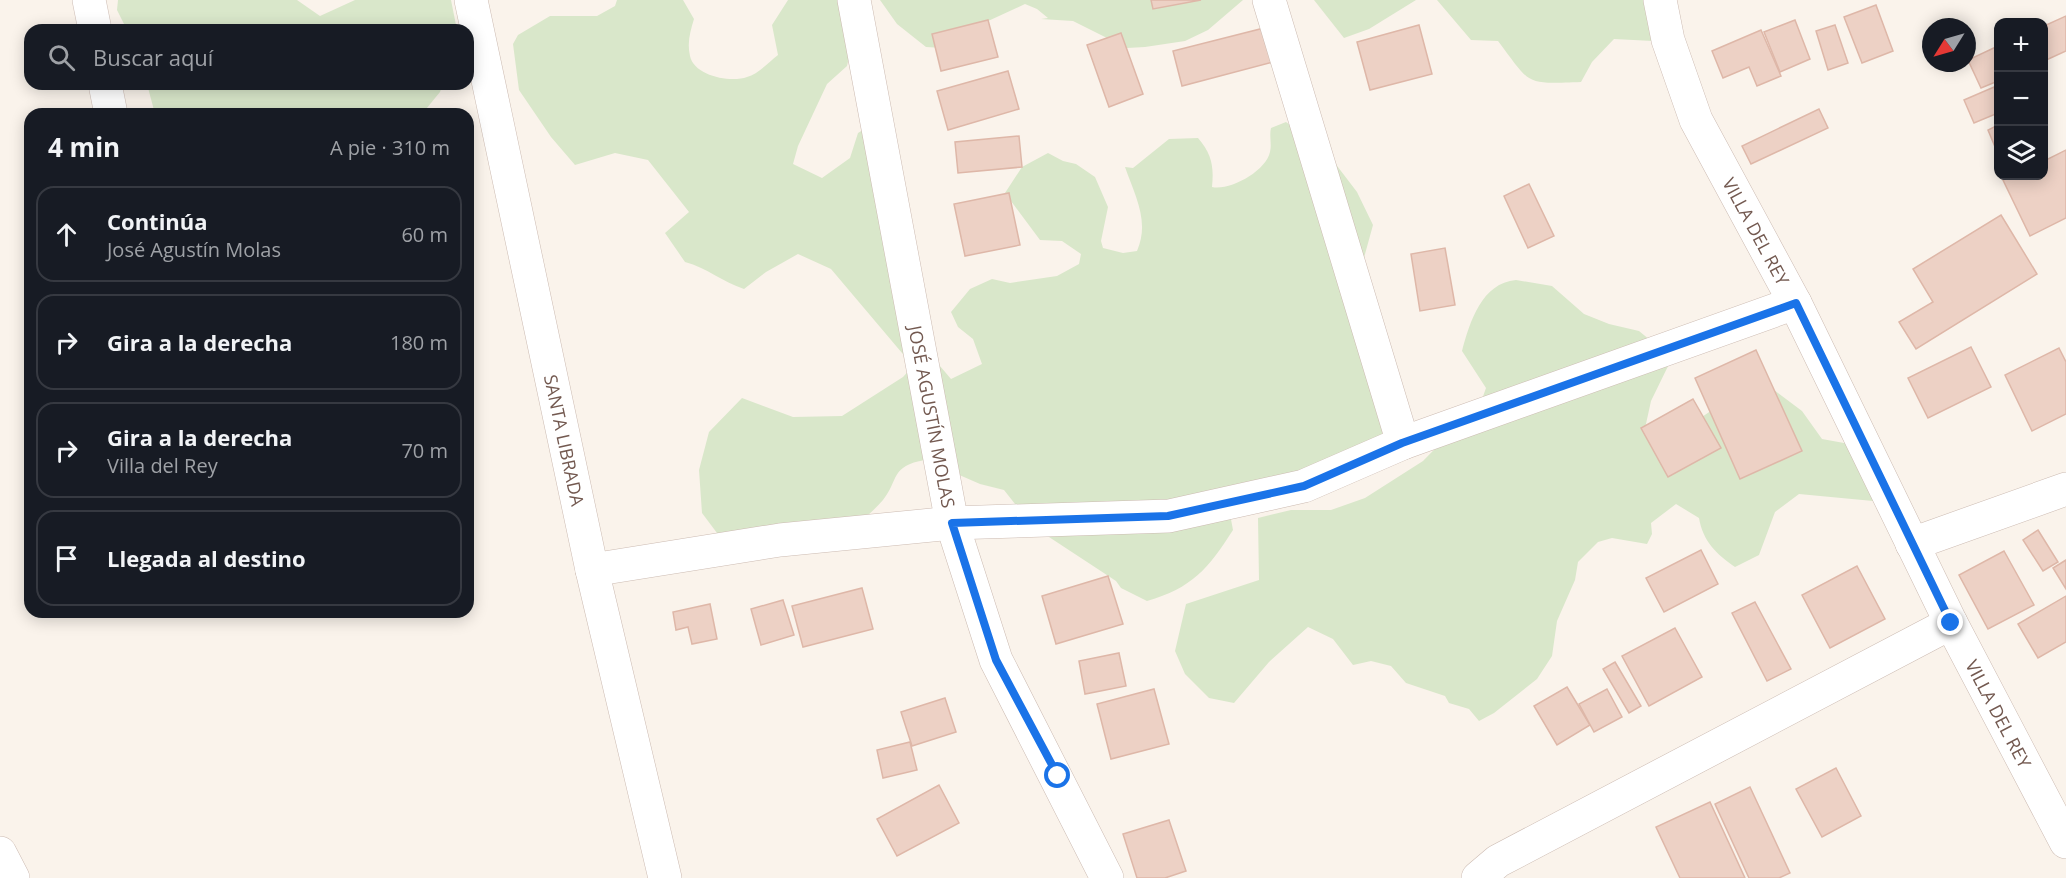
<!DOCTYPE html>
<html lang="es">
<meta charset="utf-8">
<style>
body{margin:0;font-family:"Open Sans",sans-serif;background:#20242c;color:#f1f3f6}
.controls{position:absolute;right:18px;top:18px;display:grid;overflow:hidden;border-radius:12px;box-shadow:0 3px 15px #0003}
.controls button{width:54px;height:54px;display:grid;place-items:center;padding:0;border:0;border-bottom:2px solid #363941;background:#171b24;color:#f1f3f6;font:30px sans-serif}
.compass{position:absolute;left:1922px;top:18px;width:54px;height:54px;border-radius:50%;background:#171b24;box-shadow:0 3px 15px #0003;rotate:233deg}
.stop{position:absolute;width:18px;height:18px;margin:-14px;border:4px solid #1a73e8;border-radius:50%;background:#fff}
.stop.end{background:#1a73e8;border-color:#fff;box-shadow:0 2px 6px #0008}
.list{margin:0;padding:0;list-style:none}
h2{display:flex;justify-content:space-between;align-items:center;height:78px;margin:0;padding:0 24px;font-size:26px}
h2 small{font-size:20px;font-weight:400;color:#9ea1a6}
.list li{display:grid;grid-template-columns:39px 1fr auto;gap:18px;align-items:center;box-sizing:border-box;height:96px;margin:0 12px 12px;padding:0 12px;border:2px solid #363941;border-radius:18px}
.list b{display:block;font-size:22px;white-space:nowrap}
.list p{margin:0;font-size:20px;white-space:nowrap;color:#9ea1a6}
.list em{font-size:20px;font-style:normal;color:#9ea1a6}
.icon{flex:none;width:33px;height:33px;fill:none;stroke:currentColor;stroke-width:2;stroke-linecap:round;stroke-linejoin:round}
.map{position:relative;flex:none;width:2066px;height:878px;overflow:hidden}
.search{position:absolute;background:#171b24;box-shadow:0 3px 15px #0003;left:24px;top:24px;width:450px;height:66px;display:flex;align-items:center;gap:15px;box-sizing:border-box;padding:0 21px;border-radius:18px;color:#9ea1a6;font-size:22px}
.panel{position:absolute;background:#171b24;box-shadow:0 3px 15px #0003;left:24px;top:108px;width:450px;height:510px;border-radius:18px}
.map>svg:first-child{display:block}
.green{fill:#d9e7ca}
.building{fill:#edd1c5;stroke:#deb7a8;stroke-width:1.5}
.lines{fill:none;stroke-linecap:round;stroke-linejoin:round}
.minor-casing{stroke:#ccbbb2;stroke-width:34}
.tertiary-casing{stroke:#ccbbb2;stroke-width:34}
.minor{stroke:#fff;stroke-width:33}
.tertiary{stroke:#fff;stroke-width:33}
.route{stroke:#1a73e8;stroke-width:8}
.labels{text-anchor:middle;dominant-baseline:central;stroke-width:4.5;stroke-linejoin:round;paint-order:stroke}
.street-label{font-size:18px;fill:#735950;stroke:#fdf7f1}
</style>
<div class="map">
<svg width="2066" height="878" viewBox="0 0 2066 878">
<rect width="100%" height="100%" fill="#faf3eb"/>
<!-- green -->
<g class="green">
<path d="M118 0H297L320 16 355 0H451L457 30H127L117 10Z"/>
<path d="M617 0H683L694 19C690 32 687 43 690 56 694 76 731 83 747 77 758 74 769 62 778 55L772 25 788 0H844L858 17 847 66 827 84 798 146 793 164 822 178 850 158 858 133 876 122 923 346 951 379 982 364 973 339 958 327 951 312 970 289 992 279 1010 283 1057 276 1079 264 1081 254 1062 241 1040 240 1005 193 1022 167 1048 153 1063 161 1076 164 1095 177 1108 207 1101 241 1103 248 1123 253 1137 251C1150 221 1135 196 1125 167L1133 168 1169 139 1198 138C1212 154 1214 167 1212 187 1230 191 1266 171 1270 152 1272 144 1269 136 1271 128L1286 122 1328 154 1357 192 1373 225 1362 265 1387 441 1229 509 1233 530C1208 569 1192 588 1147 601L1121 588 1116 581 1049 537 1039 524 1023 514 1004 490 980 484 925 460C890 466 899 480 883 500 872 513 857 524 844 536L723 541 702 513 699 470 709 432 742 398 793 417 842 416 903 377 913 366 831 269 798 254 766 272 744 289C723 282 707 268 685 262L665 233 689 212 648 160 615 153 575 165 551 137 519 90 513 44 518 35 550 16H597L615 6Z"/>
<path d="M880 0H1243L1208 30 1185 41 1145 47 1127 48 1073 21 1041 19 1048 18 1037 9 1025 4 986 22 943 48 926 47 897 24Z"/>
<path d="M1314 0H1416L1369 29 1344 38Z"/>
<path d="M1437 0H1664L1653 41 1614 39 1592 62 1581 82C1524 84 1532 86 1498 41L1471 40Z"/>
<path d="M147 84H443L440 92 422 114H155Z"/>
<path d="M1516 280 1552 286 1584 314 1609 324 1639 331 1672 358 1651 401 1644 433 1671 438 1721 404 1770 387 1802 411 1822 439 1855 445 1883 483 1873 501 1799 494 1775 512 1759 555 1735 567C1716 554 1703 541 1699 518L1676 504 1651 523 1652 534 1647 544 1612 538 1598 542 1578 562 1575 580 1557 621 1552 656 1537 679 1494 713 1479 721 1469 709 1449 703 1445 696 1406 683 1391 666 1371 661 1353 665 1333 639 1308 627 1269 662 1234 703 1209 698 1185 674 1175 651 1186 604 1259 580 1258 518 1291 510H1331L1365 498 1423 461 1481 402 1486 388 1462 351C1470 321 1482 283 1516 280Z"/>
</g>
<!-- building -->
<g class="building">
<path d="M1151 0H1201L1153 9Z"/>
<path d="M1876 5 1893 51 1862 63 1844 17Z"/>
<path d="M2066 16V51L2044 61V26Z"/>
<path d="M988 20 998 57 941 71 932 34Z"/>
<path d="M1795 20 1810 59 1780 72 1764 32Z"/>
<path d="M1419 25 1432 74 1370 90 1357 42Z"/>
<path d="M1835 25 1848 63 1828 70 1816 31Z"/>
<path d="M1268 27 1277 61 1182 86 1173 51Z"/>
<path d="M1761 30 1781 76 1757 86 1749 67 1723 78 1712 51Z"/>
<path d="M1121 33 1143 94 1109 107 1087 45Z"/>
<path d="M1998 46V81L1981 88 1968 60Z"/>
<path d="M1008 71 1019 109 948 130 937 91Z"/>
<path d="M1994 87 1998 98V113L1974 123 1964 100Z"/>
<path d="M1819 109 1828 128 1751 164 1742 146Z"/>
<path d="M1998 125V154L1988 130Z"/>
<path d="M1019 136 1022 167 958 173 955 142Z"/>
<path d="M2066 150V218L2030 236 2003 180 2012 176H2044V161Z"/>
<path d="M1529 184 1554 236 1528 248 1504 196Z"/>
<path d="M1009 193 1020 245 965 256 954 204Z"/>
<path d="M2001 215 2037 274 1916 349 1899 322 1933 302 1913 269Z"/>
<path d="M1445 248 1455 305 1420 311 1411 254Z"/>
<path d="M1971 347 1991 387 1928 418 1908 378Z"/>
<path d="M2059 348 2066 362V414L2032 431 2005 375Z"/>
<path d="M1756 350 1802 451 1740 479 1695 378Z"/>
<path d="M1693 399 1721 448 1668 477 1641 428Z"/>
<path d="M2038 530 2058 562 2043 571 2023 540Z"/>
<path d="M1701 550 1718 584 1664 612 1646 578Z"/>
<path d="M2004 551 2034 605 1988 629 1959 575Z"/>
<path d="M2066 560V589L2053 568Z"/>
<path d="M1857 566 1885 619 1830 648 1802 595Z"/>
<path d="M1108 576 1123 624 1056 644 1042 596Z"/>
<path d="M862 588 873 629 803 647 792 606Z"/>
<path d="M2066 596V642L2038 658 2018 624Z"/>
<path d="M783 600 794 635 761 645 751 609Z"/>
<path d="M1755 602 1791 669 1767 681 1732 613Z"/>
<path d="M710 604 717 639 692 644 688 627 676 630 673 612Z"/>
<path d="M1675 628 1702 677 1649 706 1622 656Z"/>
<path d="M1119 653 1126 686 1085 694 1079 661Z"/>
<path d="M1615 662 1641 706 1629 713 1603 669Z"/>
<path d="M1567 687 1590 725 1557 745 1534 706Z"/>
<path d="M1154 689 1169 744 1111 759 1097 704Z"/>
<path d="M1607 689 1622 717 1594 732 1579 704Z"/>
<path d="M945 698 956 732 912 746 901 712Z"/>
<path d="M910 742 917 770 883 778 877 750Z"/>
<path d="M1836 768 1861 816 1822 837 1796 789Z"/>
<path d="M939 785 959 823 897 856 877 819Z"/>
<path d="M1750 787 1790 873 1779 878H1749L1715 804Z"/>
<path d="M1710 802 1745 878H1680L1656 827Z"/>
<path d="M1169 820 1186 871 1165 878H1137L1123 834Z"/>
</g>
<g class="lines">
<!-- minor casing -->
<g class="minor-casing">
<g id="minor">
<path d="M89 0 95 30"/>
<path id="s1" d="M854 0 952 523 996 660 1107 878"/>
<path d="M1269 0 1403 443"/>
<path id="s2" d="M1660 0 1668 40 1696 120 1795 303 1951 623 2066 842"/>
<path d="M105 84 111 114"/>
<path d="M1912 544 2066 489"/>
<path d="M592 570 780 540 952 523 1169 516 1304 486 1403 443 1795 303"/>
<path d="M0 853 13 878"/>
<path d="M1478 878 1498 861 1951 623"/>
</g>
</g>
<!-- tertiary casing -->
<g class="tertiary-casing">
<g id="tertiary">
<path id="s3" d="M471 0 592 570 665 878"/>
</g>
</g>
<!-- minor -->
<use href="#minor" class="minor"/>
<!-- tertiary -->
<use href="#tertiary" class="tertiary"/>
</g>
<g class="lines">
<!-- route -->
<path class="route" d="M1058 776 996 660 952 523 1168 516 1304 486 1402 443 1796 303 1951 623"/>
</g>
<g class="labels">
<!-- street labels -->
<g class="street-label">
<text stroke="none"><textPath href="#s2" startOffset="252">VILLA DEL REY</textPath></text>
<text stroke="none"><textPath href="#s1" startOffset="424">JOSÉ AGUSTÍN MOLAS</textPath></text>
<text stroke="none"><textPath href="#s3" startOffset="450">SANTA LIBRADA</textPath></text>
<text stroke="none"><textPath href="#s2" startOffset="792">VILLA DEL REY</textPath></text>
</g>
</g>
</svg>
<div class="controls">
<button>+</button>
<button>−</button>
<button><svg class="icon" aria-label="layers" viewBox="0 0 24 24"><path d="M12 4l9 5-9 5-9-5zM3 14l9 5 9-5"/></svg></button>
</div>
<svg class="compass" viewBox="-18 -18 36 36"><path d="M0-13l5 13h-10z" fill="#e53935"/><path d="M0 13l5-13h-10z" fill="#9ea1a6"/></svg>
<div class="stop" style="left:1058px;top:776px"></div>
<div class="stop end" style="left:1951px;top:623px"></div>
<div class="search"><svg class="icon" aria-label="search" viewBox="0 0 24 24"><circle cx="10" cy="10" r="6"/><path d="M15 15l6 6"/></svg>Buscar aquí</div>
<section class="panel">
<h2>4 min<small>A pie · 310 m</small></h2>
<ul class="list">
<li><svg class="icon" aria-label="ahead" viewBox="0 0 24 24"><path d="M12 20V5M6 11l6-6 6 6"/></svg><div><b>Continúa</b><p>José Agustín Molas</p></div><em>60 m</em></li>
<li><svg class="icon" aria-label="right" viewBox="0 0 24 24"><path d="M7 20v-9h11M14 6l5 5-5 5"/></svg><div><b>Gira a la derecha</b></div><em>180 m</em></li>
<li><svg class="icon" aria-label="right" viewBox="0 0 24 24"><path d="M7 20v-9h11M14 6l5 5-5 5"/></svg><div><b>Gira a la derecha</b><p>Villa del Rey</p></div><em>70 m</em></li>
<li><svg class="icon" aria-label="arrive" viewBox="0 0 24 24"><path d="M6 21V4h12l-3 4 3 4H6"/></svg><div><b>Llegada al destino</b></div></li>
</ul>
</section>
</div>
